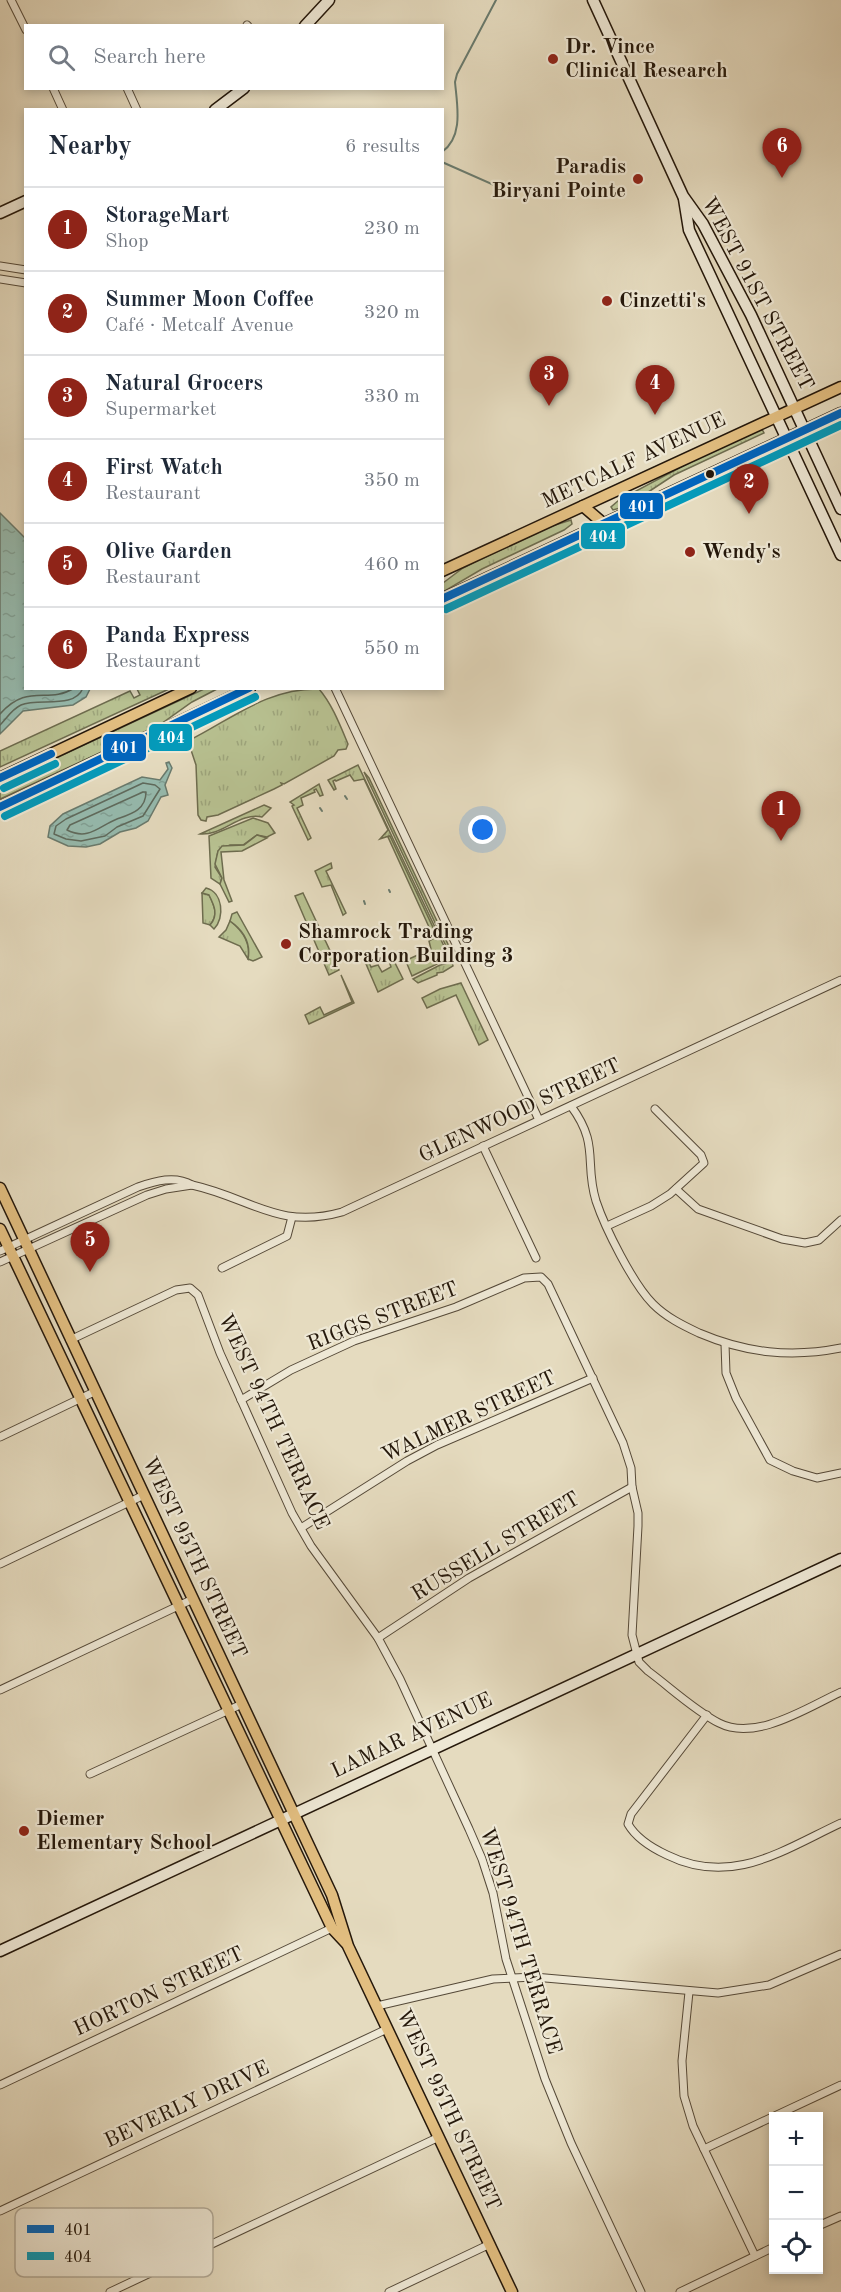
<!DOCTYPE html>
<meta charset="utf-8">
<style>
body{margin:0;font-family:"Old Standard TT",serif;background:#f6f6f7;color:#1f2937}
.controls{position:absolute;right:18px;bottom:18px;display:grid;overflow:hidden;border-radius:0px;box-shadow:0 3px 9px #0003}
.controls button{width:54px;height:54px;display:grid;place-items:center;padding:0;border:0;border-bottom:2px solid #e0e1e3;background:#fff;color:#1f2937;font:30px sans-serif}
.you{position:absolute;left:483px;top:830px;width:21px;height:21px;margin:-15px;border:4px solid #fff;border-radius:50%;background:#1a73e8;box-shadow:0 0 0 9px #1a73e833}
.badge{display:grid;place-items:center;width:39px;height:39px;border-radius:50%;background:#8f2418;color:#fff;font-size:20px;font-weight:700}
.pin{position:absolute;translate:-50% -50px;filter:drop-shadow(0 2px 3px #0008)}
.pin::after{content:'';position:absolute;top:32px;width:21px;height:18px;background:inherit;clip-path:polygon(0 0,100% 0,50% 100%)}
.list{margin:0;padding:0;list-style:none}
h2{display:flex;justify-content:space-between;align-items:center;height:78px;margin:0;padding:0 24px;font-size:26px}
h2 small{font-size:20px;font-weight:400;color:#747a83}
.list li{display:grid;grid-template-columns:39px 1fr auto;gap:18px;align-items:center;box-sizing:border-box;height:84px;padding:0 24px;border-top:2px solid #e0e1e3}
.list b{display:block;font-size:22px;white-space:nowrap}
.list p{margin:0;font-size:20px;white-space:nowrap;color:#747a83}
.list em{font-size:20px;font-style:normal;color:#747a83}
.icon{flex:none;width:33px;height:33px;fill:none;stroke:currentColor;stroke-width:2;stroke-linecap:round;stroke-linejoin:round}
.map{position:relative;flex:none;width:841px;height:2292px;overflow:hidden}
.search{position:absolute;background:#fff;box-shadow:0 3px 9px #0003;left:24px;top:24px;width:420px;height:66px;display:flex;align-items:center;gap:15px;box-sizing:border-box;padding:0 21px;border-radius:0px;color:#747a83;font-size:22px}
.panel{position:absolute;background:#fff;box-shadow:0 3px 9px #0003;left:24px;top:108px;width:420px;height:582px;border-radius:0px}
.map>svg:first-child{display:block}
.grass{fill:url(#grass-tufts);stroke:#6e6c4e;stroke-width:1.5}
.garden{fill:#b7c090;stroke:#6e6c4e;stroke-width:1.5}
.water{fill:url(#water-ripples);stroke:#697a6d;stroke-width:1.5}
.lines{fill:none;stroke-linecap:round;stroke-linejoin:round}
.shore{stroke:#5e6a5d;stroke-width:1.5}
.stream{stroke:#697a6d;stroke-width:2}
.street-casing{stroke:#554938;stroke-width:9}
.secondary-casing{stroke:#25180b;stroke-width:13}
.primary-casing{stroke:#25180b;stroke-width:13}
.street{stroke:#eee8d5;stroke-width:7}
.secondary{stroke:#eee8d5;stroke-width:10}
.primary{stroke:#e2be80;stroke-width:10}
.bus-1-casing{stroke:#eee8d5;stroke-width:12}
.bus-2-casing{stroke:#eee8d5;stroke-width:12}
.bus-1{stroke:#0065bd;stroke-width:8}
.bus-2{stroke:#049aba;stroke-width:8}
.poi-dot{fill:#8f2418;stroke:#eee8d5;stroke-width:2}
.bus-dot{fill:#25180b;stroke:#eee8d5;stroke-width:2}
.labels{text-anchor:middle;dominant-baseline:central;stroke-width:4.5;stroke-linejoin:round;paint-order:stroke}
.poi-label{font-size:21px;font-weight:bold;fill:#25180b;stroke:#eee8d5;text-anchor:start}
.street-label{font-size:21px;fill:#25180b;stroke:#eee8d5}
.key{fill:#eee8d5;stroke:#b2aa98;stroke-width:1.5}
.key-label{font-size:16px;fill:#25180b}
.line-badge{stroke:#eee8d5;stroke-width:2}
.badge-label{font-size:16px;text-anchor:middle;font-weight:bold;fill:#fff}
</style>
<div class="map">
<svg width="841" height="2292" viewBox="0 0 841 2292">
<defs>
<pattern id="grass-tufts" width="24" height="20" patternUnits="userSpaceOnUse" patternTransform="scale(1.5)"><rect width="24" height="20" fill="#b7c090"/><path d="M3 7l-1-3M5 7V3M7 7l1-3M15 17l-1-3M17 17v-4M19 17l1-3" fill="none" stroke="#9da47b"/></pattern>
<pattern id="water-ripples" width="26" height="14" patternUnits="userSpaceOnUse" patternTransform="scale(1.5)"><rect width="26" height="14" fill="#96bbaf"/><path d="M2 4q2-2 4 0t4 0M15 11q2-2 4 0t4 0" fill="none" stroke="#81a095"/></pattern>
</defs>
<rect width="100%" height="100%" fill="#e5dbbf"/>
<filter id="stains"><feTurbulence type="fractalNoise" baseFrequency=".00333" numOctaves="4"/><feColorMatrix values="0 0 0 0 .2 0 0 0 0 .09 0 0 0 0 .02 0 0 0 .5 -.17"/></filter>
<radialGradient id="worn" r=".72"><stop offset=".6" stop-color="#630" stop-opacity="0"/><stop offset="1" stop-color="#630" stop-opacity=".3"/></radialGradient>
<!-- grass -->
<g class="grass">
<path d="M762 429 764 433 674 475 627 506 613 510 611 507 619 500 698 458Z"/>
<path d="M571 520 572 524 564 530 482 569 443 592V583L463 568 481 559 552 526Z"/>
<path d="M137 689H169L0 767V751L130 691 134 698 140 695Z"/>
<path d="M204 689H217L192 702 158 726 0 799V790L24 773Z"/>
<path d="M319 689C332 704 340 725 348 744L346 749 338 750 334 756 284 784 281 783 282 785 274 789 218 815 207 817 206 821 201 820 198 815 196 765 188 741C232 719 267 688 319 689Z"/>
<path d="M358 765 451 961 439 963 414 975 412 976 403 954 406 953 409 959 431 949 429 941 436 937 389 836 380 839 388 830 364 779 354 781 350 775 336 781 335 780 333 781 336 789 334 790 328 780Z"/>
<path d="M364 772 369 778 454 957V963Z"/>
<path d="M319 784 323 795 320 796 316 789 314 790 315 792 301 798 303 805 297 808 311 838 308 840 292 806 294 805 290 802Z"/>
<path d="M264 805 271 808 262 817C239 812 223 836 200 834Z"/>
<path d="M253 818 268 823 275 833 267 837 257 835 243 845H230L218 851 215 867 222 878 220 884 211 878 209 836Z"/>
<path d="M331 863 332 868 326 871 346 913 343 915 331 885 322 887 315 871Z"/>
<path d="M202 893 209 895C214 905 219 915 210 925L203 923Z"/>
<path d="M303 893 339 970 329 975 295 896Z"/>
<path d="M230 921C243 931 251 943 248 959L240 946 219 937 226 930Z"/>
<path d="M367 957 371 967 378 965 382 972 391 967 389 961 393 959 403 979 378 992 366 964 367 963 363 958Z"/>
<path d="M452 962 453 966 443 972 437 973V975L418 983 413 979 440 965Z"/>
<path d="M341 975 354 1003 309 1024 305 1015 320 1007 324 1015 352 1002Z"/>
<path d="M461 983 488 1040 479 1045 456 995 427 1008 422 998 440 989Z"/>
</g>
<!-- garden -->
<g class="garden">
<path d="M257 835 267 838 242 851 221 852 224 880 232 901 229 902 220 884 222 878 215 864 218 851 222 846 244 845Z"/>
<path d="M390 836 437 936 434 938 388 837Z"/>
<path d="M206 888C223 892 225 918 214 929L210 925C219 915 214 905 209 895L202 893Z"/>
<path d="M237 912 262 957 253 961 248 959C251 943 243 930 230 921L232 914Z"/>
</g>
<!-- water -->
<g class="water">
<path d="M0 513 25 538 26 688 90 689 86 697 73 705 23 711 0 734Z"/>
<path d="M169 762 172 768 165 785 168 795 161 797 148 821 136 828 120 832 100 844 86 847 68 846 48 837 50 826 63 814 142 777 160 780 168 769 166 763Z"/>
</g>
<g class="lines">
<!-- shore -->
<g class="shore">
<path d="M0 714C28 682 48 705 74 688"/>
<path d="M0 725C6 719 12 709 21 705 38 697 74 710 83 688"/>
<path d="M143 783 155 785 160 789 143 816 117 827 105 836 81 841 66 839 54 834 56 826 66 819Z"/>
<path d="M143 792H146C146 810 131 814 117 819 99 826 89 841 67 830L70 825Z"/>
</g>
<!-- stream -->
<g class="stream">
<path d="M442 152C464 136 457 105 455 82L457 74 496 0"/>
<path d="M442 162 510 192"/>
<path d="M345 796 347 799"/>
<path d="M320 808 322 811"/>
<path d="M389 890 390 892"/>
<path d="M364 901 365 904"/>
</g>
<!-- street casing -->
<g class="street-casing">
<g id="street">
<path d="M11 0 26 30"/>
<path d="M247 25 248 26"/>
<path d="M53 88 63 110"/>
<path d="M127 88 137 110"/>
<path d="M0 266 26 270"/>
<path d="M0 279 26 283"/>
<path d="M335 688 539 1120"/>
<path d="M571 1106C600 1145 584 1162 596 1201 605 1228 633 1284 653 1304 666 1317 682 1325 699 1333 746 1353 791 1358 841 1348"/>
<path d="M483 1146 536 1258"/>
<path d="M676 1189 698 1209 782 1239 805 1243 819 1240 841 1220"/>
<path d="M607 1226 651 1206 670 1194 704 1163 701 1155 655 1109"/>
<path d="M0 1251 138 1187C155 1181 175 1175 192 1185 251 1198 278 1230 342 1212L841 980"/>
<path d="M0 1262 147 1195 166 1189 192 1185"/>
<path d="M222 1268 287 1236 292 1217"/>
<path d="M70 1340 176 1290 190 1288 198 1295 220 1353 292 1513 311 1546 378 1638 400 1679 469 1829 482 1859 493 1893 506 1959 545 2079 571 2143 641 2292"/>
<path d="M725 1344 726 1373 736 1398 770 1460 793 1471 817 1478 841 1473"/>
<path d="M241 1400 291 1370 354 1341 456 1307 524 1278 541 1277 548 1284 623 1443 631 1468 632 1487 638 1513V1526L632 1635 639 1662 648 1671C671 1688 694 1710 719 1723 756 1742 808 1707 841 1692"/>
<path d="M0 1437 94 1392"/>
<path d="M301 1528 407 1461 437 1445 593 1378"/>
<path d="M0 1564 144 1495"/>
<path d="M378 1638 469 1578 632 1487"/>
<path d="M0 1690 193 1599"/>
<path d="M707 1715 631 1814 628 1824C636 1838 652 1848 667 1855 732 1887 783 1850 841 1823"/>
<path d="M90 1774 242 1704"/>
<path d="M689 1992 682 2061 684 2096 693 2126 755 2256"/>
<path d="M377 2006 493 1979 534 1977 718 1993 769 1985 841 1954"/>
<path d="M0 2085 332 1928"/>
<path d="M704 2149 841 2085"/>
<path d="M0 2211 387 2029"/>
<path d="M818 2226 841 2216"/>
<path d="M110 2292 439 2137"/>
<path d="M389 2292 490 2244"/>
<path d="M680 2292 774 2247"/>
</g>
</g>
<!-- secondary casing -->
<g class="secondary-casing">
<g id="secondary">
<path d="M593 0 683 196 703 224 751 315 841 509"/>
<path d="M305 26 329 0"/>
<path d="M215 110 244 88"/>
<path d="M684 199 689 230 841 555"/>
<path d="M0 213 26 201"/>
<path d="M0 1951 841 1559"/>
</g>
</g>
<!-- primary casing -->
<g class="primary-casing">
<g id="primary">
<path d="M583 506 604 524"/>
<path d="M442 571 841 387"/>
<path d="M442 599 841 413"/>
<path d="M0 778 191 688"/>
<path d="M0 807 250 688"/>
<path d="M0 1188 324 1878 332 1895 348 1946 512 2292"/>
<path d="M0 1229 332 1928 346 1943"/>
</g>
</g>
<!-- street -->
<use href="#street" class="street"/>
<!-- secondary -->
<use href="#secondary" class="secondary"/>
<!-- primary -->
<use href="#primary" class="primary"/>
<!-- bus-1 casing -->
<g class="bus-1-casing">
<g id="bus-1">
<path d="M442 599 841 413"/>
<path d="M0 778 51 754"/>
<path d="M0 807 249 688"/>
</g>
</g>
<!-- bus-2 casing -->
<g class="bus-2-casing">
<g id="bus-2">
<path d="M446 609 841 425"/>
<path d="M4 788 55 764"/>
<path d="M5 816 255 697"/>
</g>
</g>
<!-- bus-1 -->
<use href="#bus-1" class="bus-1"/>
<!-- bus-2 -->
<use href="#bus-2" class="bus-2"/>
</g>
<!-- markers -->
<g class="poi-dot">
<circle cx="553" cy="59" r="6"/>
<circle cx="638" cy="179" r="6"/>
<circle cx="607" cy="301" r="6"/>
<circle cx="690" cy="552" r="6"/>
<circle cx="286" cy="944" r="6"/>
<circle cx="24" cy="1831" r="6"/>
</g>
<circle class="bus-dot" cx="710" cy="474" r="5"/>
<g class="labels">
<!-- poi labels -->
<g class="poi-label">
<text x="565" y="47">Dr. Vince<tspan x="565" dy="24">Clinical Research</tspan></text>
<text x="626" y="167" text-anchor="end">Paradis<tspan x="626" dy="24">Biryani Pointe</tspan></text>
<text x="619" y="301">Cinzetti's</text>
<text x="702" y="552">Wendy's</text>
<text x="298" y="932">Shamrock Trading<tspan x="298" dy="24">Corporation Building 3</tspan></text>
<text x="36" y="1819">Diemer<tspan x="36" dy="24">Elementary School</tspan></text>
</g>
<!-- street labels -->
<g class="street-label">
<text transform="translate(757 294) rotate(62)">WEST 91ST STREET</text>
<text transform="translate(634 461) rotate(-25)">METCALF AVENUE</text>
<text transform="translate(520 1111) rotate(-25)">GLENWOOD STREET</text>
<text transform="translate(383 1317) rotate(-21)">RIGGS STREET</text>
<text transform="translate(469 1417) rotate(-25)">WALMER STREET</text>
<text transform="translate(273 1422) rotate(65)">WEST 94TH TERRACE</text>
<text transform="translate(496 1547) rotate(-31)">RUSSELL STREET</text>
<text transform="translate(194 1558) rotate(65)">WEST 95TH STREET</text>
<text transform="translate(412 1736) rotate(-25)">LAMAR AVENUE</text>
<text transform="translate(520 1941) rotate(73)">WEST 94TH TERRACE</text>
<text transform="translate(159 1992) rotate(-25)">HORTON STREET</text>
<text transform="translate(187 2105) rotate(-25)">BEVERLY DRIVE</text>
<text transform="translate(448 2110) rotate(65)">WEST 95TH STREET</text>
</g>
</g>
<!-- legend -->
<rect x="15" y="2208" width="198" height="69" rx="9" class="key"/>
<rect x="27" y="2225" width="27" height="8" fill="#0065bd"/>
<rect x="27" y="2252" width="27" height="8" fill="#049aba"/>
<g class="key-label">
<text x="64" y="2235">401</text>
<text x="64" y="2262">404</text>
</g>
<g class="line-badge">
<rect x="619" y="492" width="45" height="28" rx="6" fill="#0065bd"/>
<rect x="580" y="522" width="46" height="28" rx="6" fill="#049aba"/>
<rect x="148" y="723" width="45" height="29" rx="6" fill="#049aba"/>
<rect x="102" y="733" width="45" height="29" rx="6" fill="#0065bd"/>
</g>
<g class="badge-label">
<text x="642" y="512">401</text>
<text x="603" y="542">404</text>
<text x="171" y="743">404</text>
<text x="124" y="753">401</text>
</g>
<rect width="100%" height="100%" filter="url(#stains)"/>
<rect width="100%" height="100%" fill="url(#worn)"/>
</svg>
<div class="controls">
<button>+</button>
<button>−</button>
<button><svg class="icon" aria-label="locate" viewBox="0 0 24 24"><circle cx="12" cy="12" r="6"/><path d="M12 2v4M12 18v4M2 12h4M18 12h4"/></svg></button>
</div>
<div class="you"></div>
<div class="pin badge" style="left:781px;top:841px">1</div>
<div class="pin badge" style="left:749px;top:514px">2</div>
<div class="pin badge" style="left:549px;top:406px">3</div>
<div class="pin badge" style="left:655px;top:415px">4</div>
<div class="pin badge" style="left:90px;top:1272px">5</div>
<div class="pin badge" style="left:782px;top:178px">6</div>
<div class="search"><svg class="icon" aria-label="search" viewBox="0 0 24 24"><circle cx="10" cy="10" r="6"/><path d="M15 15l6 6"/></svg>Search here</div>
<section class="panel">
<h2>Nearby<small>6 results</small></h2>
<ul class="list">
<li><span class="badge">1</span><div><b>StorageMart</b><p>Shop</p></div><em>230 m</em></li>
<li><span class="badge">2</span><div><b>Summer Moon Coffee</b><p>Café · Metcalf Avenue</p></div><em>320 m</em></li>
<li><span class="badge">3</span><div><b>Natural Grocers</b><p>Supermarket</p></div><em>330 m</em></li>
<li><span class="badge">4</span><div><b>First Watch</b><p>Restaurant</p></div><em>350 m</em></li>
<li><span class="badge">5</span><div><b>Olive Garden</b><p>Restaurant</p></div><em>460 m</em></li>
<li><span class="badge">6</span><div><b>Panda Express</b><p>Restaurant</p></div><em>550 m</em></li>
</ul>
</section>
</div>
